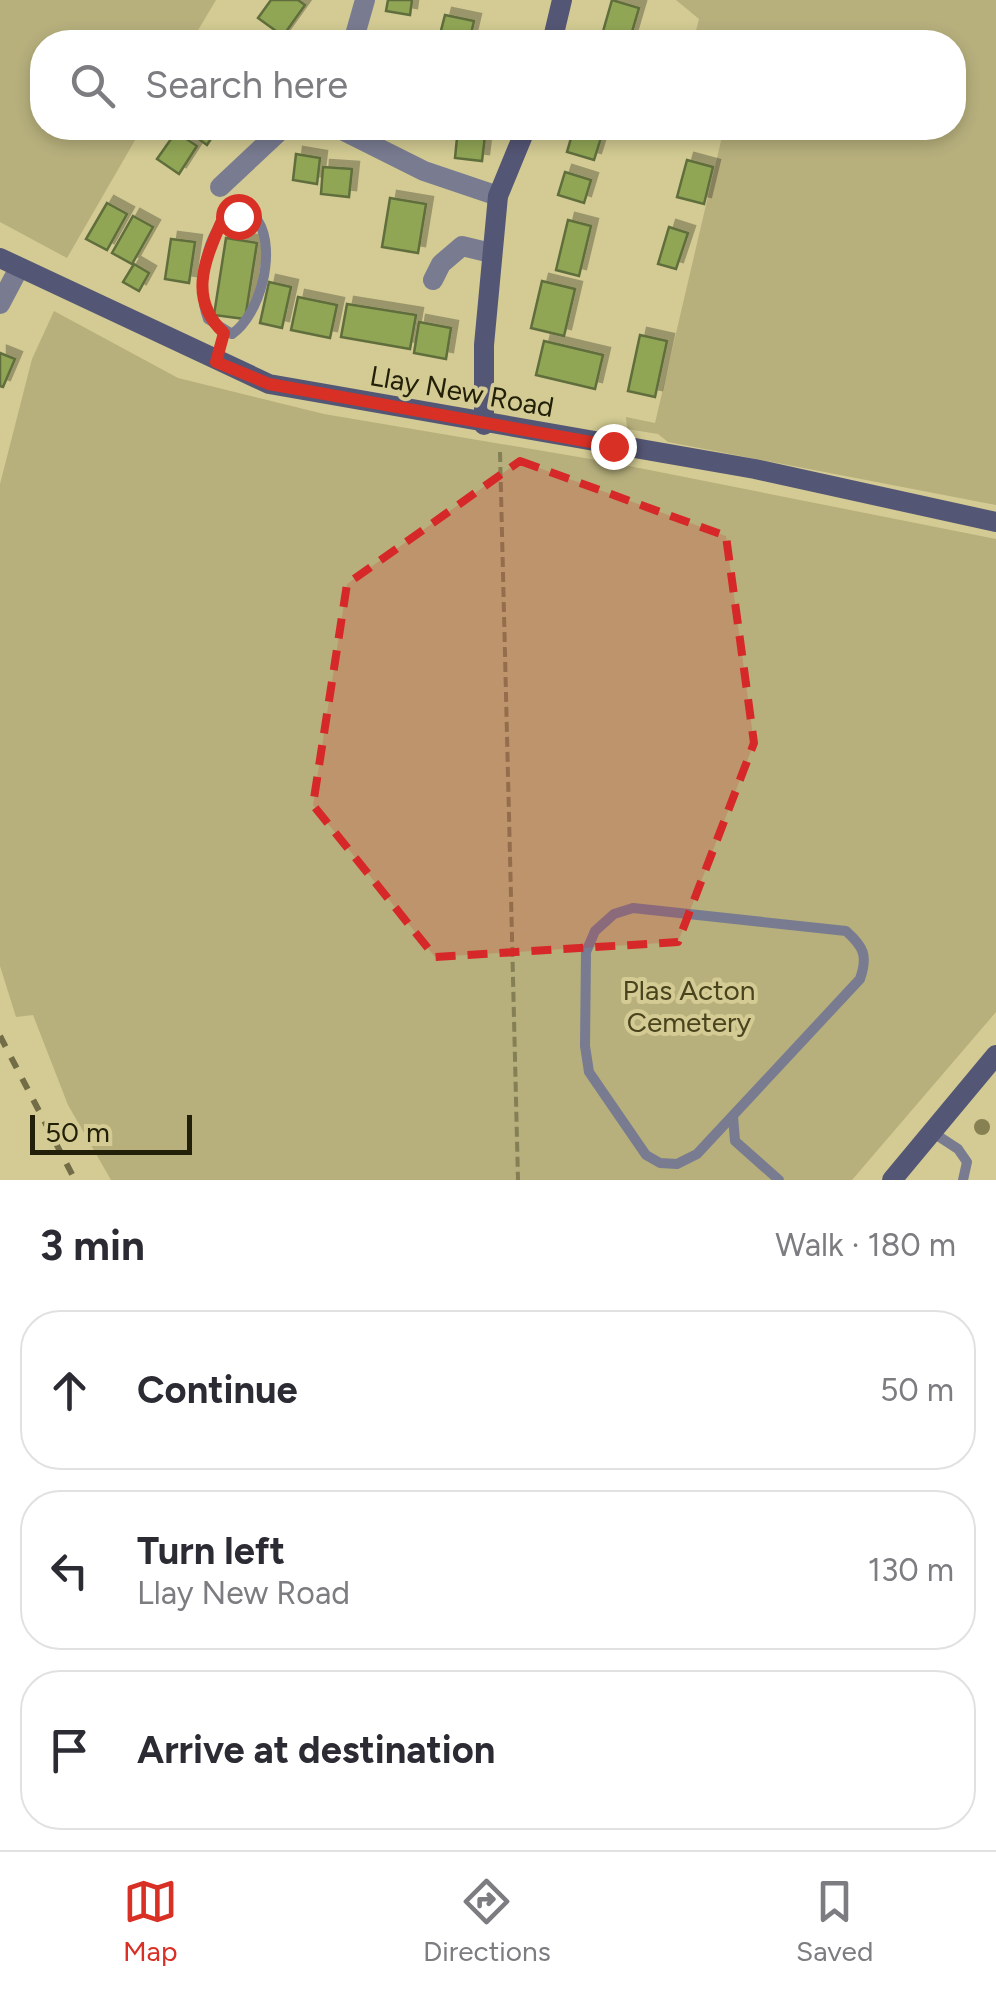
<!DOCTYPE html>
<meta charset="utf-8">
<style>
body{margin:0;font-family:Figtree,sans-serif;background:#f7f7f7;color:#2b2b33}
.scale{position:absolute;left:30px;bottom:25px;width:162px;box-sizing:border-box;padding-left:10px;border:5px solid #232009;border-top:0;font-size:28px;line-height:35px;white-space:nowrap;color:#232009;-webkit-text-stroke:8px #d3cb93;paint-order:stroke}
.stop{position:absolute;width:30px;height:30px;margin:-22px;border:8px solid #d93025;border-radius:50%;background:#fff}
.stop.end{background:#d93025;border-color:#fff;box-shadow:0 2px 10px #0008}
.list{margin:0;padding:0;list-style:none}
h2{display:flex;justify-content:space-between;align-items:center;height:130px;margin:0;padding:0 40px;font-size:42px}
h2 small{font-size:32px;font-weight:400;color:#7c7c81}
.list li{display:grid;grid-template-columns:65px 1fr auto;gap:30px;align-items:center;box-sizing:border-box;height:160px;margin:0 20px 20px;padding:0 20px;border:2px solid #e1e1e2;border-radius:40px}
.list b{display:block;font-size:38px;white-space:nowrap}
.list p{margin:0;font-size:32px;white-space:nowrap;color:#7c7c81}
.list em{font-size:32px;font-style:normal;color:#7c7c81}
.icon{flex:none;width:55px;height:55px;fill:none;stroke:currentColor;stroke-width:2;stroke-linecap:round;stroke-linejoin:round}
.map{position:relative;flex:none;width:996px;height:1180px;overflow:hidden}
.search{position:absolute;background:#fff;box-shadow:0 5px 15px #0003;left:30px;right:30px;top:30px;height:110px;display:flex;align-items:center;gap:25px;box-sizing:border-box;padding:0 35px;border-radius:40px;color:#7c7c81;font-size:38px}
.sheet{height:670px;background:#fff}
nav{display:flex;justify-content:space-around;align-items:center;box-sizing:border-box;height:140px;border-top:2px solid #e1e1e2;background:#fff;font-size:28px;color:#7c7c81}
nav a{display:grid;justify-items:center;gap:5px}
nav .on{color:#d93025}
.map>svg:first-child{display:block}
.green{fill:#b7b07d}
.building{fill:#91a655;stroke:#606e3c;stroke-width:2.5;filter:url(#shadow)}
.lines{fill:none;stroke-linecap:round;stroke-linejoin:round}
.path{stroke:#847f55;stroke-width:4;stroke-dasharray:10 5;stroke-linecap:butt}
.lane{stroke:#797b91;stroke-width:10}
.street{stroke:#797b91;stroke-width:20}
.secondary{stroke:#545675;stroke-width:20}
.rail{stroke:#726d47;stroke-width:6;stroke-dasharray:12 12;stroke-linecap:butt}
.tree{fill:#878053}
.route{stroke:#d93025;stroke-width:12}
.marked{fill:#d62828;fill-opacity:0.2;stroke:#d62828;stroke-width:8;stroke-dasharray:20 12;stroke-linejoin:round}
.labels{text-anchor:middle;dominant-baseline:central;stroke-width:8;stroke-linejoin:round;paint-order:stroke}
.street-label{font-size:28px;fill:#232009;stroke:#d3cb93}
.park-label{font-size:28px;fill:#49431e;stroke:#d3cb93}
</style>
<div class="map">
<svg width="996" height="1180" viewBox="0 0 996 1180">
<defs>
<filter id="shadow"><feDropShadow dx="7" dy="-7" stdDeviation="0" flood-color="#0004"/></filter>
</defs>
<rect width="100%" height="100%" fill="#d3cb93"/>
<!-- green -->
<g class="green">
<path d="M0 0H216L191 42H42V128H142L67 258 0 222Z"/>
<path d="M676 0H996V505L668 442 658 434 627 429 626 417 655 423 724 128H954V42H693L699 19Z"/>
<path d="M54 311 178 378 324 414 614 463 996 539V1012L852 1180H111L68 1105 33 1015 16 1017 0 966V484L32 359Z"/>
</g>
<!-- building -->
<g class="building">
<path d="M271 0H298L305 5 283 36 258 18Z"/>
<path d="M388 0H412L410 15 386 11Z"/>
<path d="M612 0 639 8 629 42H600Z"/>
<path d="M445 15 474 21 469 42H438Z"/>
<path d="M183 128H218L207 145Z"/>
<path d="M458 128H486L482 161 455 158Z"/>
<path d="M574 128H604L594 160 567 152Z"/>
<path d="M176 132 197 146 179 174 157 159Z"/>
<path d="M296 154 320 158 317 184 293 180Z"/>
<path d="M687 160 713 167 704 204 677 197Z"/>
<path d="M323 167 352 169 349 197 321 194Z"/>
<path d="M565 172 591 180 584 203 558 195Z"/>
<path d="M390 198 426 204 418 253 382 247Z"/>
<path d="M107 203 127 214 107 250 86 239Z"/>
<path d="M133 216 153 227 132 264 112 253Z"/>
<path d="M568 220 591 226 579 276 556 270Z"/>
<path d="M669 227 688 233 676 269 658 264Z"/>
<path d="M226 238 257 243 245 319 214 315Z"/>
<path d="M171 239 195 242 189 283 165 279Z"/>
<path d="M134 264 149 273 139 291 123 282Z"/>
<path d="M542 281 575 289 564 336 531 328Z"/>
<path d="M269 282 291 287 282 328 260 323Z"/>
<path d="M298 297 337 305 330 338 291 330Z"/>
<path d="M347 304 416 315 410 349 341 337Z"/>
<path d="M419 322 451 328 446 359 414 353Z"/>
<path d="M640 335 667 341 655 397 628 391Z"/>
<path d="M544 341 603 355 595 389 536 375Z"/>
<path d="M0 353 15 359 3 387 0 386Z"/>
</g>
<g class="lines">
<!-- path -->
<path class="path" d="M500 452 518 1180"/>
<!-- lane -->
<g class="lane">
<path d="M227 217 258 221C277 251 260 315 232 334L208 319C197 290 204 240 227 217Z"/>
<path d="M633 908 846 931C864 947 868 956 860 979L697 1154 677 1164 660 1163 646 1155 589 1072 585 1046 586 952 595 931 614 914Z"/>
<path d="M733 1116 735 1141 779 1180"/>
<path d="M932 1132 958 1149 967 1162 963 1180"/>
</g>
<!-- street -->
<g class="street">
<path d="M353 42 365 0"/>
<path d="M338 128 424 171 498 196"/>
<path d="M220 187 283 128"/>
<path d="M433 280 441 264 462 246 491 253"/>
<path d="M0 304 19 268"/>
</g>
<!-- secondary -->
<g class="secondary">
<path d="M552 42 562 0"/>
<path d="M0 258 269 384 755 469 996 522"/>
<path d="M484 425V345L498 196 526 128"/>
<path d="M892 1180 996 1055"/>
</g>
<!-- rail -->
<path class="rail" d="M0 1036 75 1180"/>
</g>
<!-- trees -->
<circle class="tree" cx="982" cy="1127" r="8"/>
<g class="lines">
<!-- route -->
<path class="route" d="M238 216 221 223C203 264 189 300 224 333L216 362 269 384 613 446"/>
</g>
<!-- marked area -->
<path class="marked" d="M520 461 726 536 754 743 678 942 435 957 313 805 347 584Z"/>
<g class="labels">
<!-- street labels -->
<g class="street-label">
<text transform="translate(462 391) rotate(10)">Llay New Road</text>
</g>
<!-- park labels -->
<g class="park-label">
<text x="689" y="990">Plas Acton<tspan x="689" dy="32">Cemetery</tspan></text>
</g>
</g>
</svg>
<div class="scale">50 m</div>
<div class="stop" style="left:238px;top:216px"></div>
<div class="stop end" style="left:613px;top:446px"></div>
<div class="search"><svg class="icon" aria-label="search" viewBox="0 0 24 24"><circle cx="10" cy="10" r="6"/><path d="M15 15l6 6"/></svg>Search here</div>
</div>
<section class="sheet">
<h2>3 min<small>Walk · 180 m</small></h2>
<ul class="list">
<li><svg class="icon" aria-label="ahead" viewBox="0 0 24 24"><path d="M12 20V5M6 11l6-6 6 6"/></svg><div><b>Continue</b></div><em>50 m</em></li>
<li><svg class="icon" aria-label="left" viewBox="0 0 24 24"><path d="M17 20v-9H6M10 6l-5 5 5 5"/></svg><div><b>Turn left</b><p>Llay New Road</p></div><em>130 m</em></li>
<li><svg class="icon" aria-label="arrive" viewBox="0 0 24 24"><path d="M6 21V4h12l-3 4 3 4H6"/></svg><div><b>Arrive at destination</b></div></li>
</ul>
</section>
<nav>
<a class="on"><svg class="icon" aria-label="map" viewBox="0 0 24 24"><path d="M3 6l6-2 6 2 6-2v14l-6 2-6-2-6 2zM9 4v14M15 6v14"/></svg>Map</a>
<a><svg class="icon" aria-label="directions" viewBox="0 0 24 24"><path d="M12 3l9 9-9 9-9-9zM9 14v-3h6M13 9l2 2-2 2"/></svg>Directions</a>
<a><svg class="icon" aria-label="saved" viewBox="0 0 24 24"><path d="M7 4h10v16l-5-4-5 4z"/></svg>Saved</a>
</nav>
